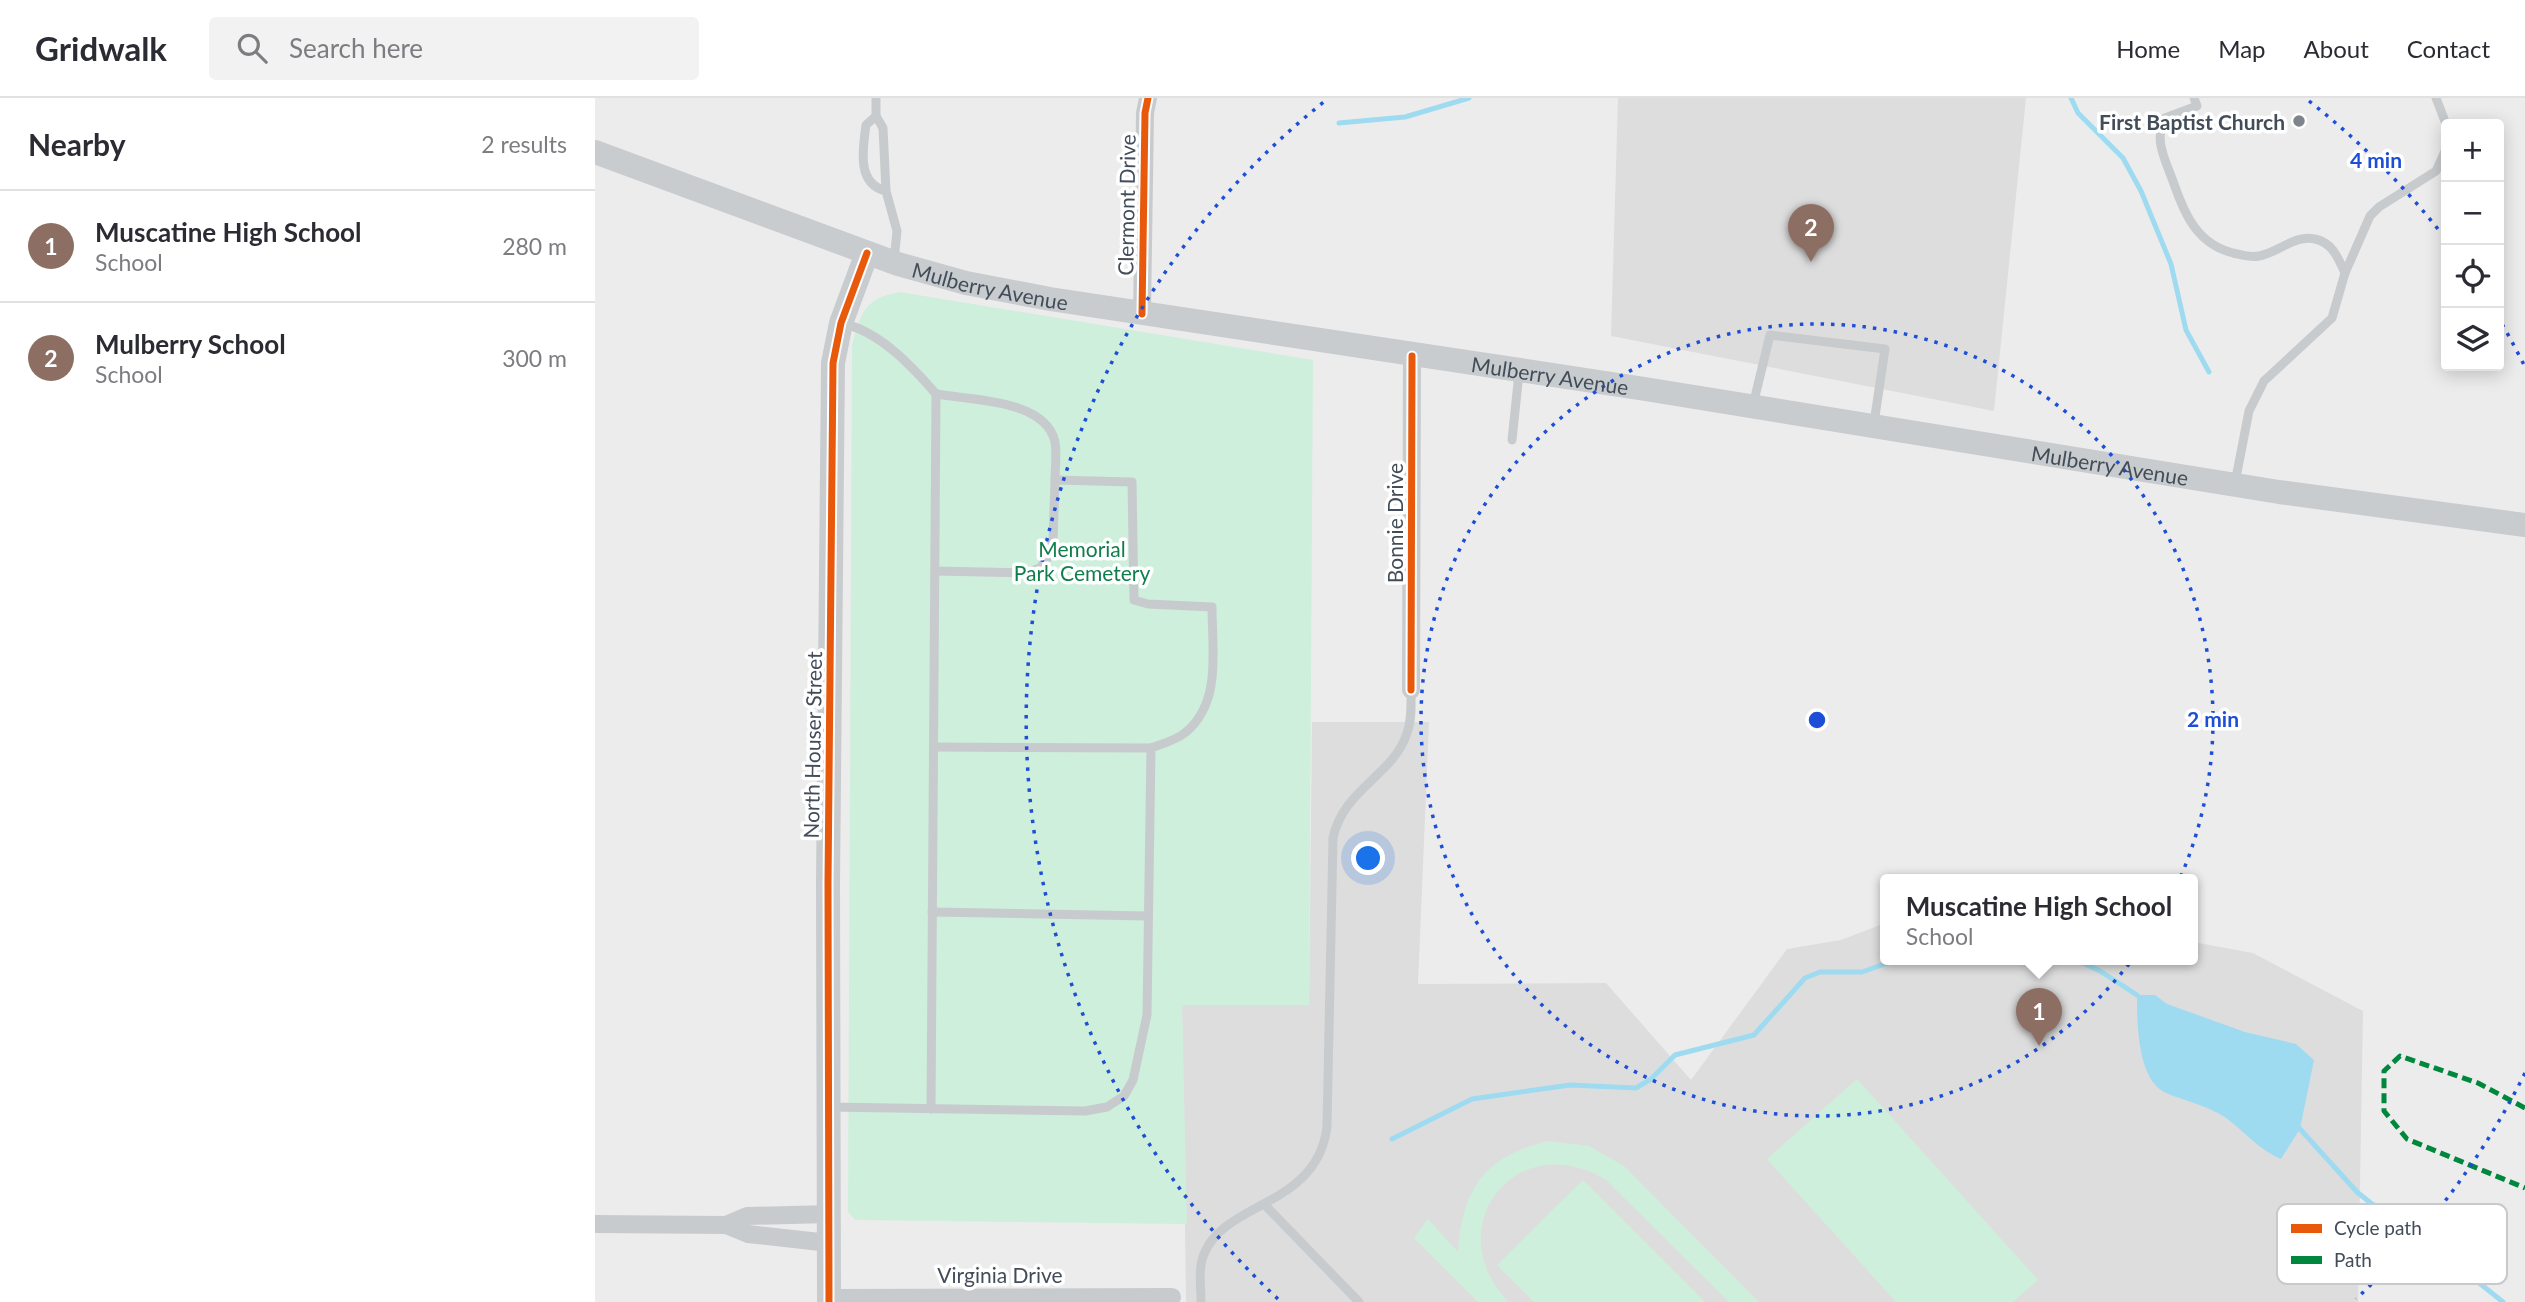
<!DOCTYPE html>
<meta charset="utf-8">
<style>
body{margin:0;font-family:Lato,sans-serif;background:#f2f2f3;color:#2b2b33}
.controls{position:absolute;right:21px;top:21px;display:grid;overflow:hidden;border-radius:7px;box-shadow:0 4px 18px #0003}
.controls button{width:63px;height:63px;display:grid;place-items:center;padding:0;border:0;border-bottom:2px solid #e1e1e2;background:#fff;color:#2b2b33;font:35px sans-serif}
.you{position:absolute;left:774px;top:761px;width:24px;height:24px;margin:-18px;border:5px solid #fff;border-radius:50%;background:#1a73e8;box-shadow:0 0 0 10px #1a73e833}
.badge{display:grid;place-items:center;width:46px;height:46px;border-radius:50%;background:#7e858c;color:#fff;font-size:23px;font-weight:700}
.pin{position:absolute;translate:-50% -58px;filter:drop-shadow(0 2px 4px #0008)}
.pin::after{content:'';position:absolute;top:37px;width:24px;height:21px;background:inherit;clip-path:polygon(0 0,100% 0,50% 100%)}
.popup{position:absolute;left:1285px;top:776px;width:318px;height:91px;box-sizing:border-box;display:grid;place-content:center;border-radius:7px;background:#fff;filter:drop-shadow(0 2px 5px #0005);font-size:23px;white-space:nowrap;color:#7c7c81}
.popup b{font-size:26px;color:#2b2b33}
.popup::after{content:'';position:absolute;left:50%;top:100%;margin-left:-14px;border:14px solid transparent;border-top-color:#fff}
.list{margin:0;padding:0;list-style:none}
h2{display:flex;justify-content:space-between;align-items:center;height:91px;margin:0;padding:0 28px;font-size:30px}
h2 small{font-size:23px;font-weight:400;color:#7c7c81}
.list li{display:grid;grid-template-columns:46px 1fr auto;gap:21px;align-items:center;box-sizing:border-box;height:112px;padding:0 28px;border-top:2px solid #e1e1e2}
.list b{display:block;font-size:26px;white-space:nowrap}
.list p{margin:0;font-size:23px;white-space:nowrap;color:#7c7c81}
.list em{font-size:23px;font-style:normal;color:#7c7c81}
.icon{flex:none;width:38px;height:38px;fill:none;stroke:currentColor;stroke-width:2;stroke-linecap:round;stroke-linejoin:round}
.map{position:relative;flex:none;width:1930px;height:1204px;overflow:hidden}
header{display:flex;align-items:center;gap:42px;box-sizing:border-box;height:98px;padding:0 35px;background:#fff;border-bottom:2px solid #e1e1e2}
header strong{font-size:33px}
nav{display:flex;gap:38px;margin-inline-start:auto;font-size:24px}
.search{width:490px;height:63px;background:#f2f2f3;display:flex;align-items:center;gap:18px;box-sizing:border-box;padding:0 24px;border-radius:7px;color:#7c7c81;font-size:26px}
main{display:flex}
aside{flex:1;background:#fff}
.map>svg:first-child{display:block}
.education{fill:#dedddd}
.green{fill:#ceefdc}
.water{fill:#9fdbf0}
.lines{fill:none;stroke-linecap:round;stroke-linejoin:round}
.stream{stroke:#9fdbf0;stroke-width:5}
.lane{stroke:#c8cbcd;stroke-width:9}
.street{stroke:#c8cbcd;stroke-width:18}
.secondary{stroke:#c8cccf;stroke-width:24}
.quiet{stroke:#00873e;stroke-width:5;stroke-dasharray:10 5;stroke-linecap:butt}
.cycleway-casing{stroke:#fff;stroke-width:11}
.cycleway{stroke:#e8590c;stroke-width:7}
.ring{fill:none;stroke:#1d4ed8;stroke-width:3.5;stroke-dasharray:3.5 7}
.poi-dot{fill:#7e858c;stroke:#fff;stroke-width:2.5}
.labels{text-anchor:middle;dominant-baseline:central;stroke-width:7;stroke-linejoin:round;paint-order:stroke}
.poi-label{font-size:21px;font-weight:bold;fill:#424d59;stroke:#fff;text-anchor:end}
.street-label{font-size:21px;fill:#424d59;stroke:#fff}
.park-label{font-size:21px;fill:#107e4c;stroke:#fff}
.key{fill:#fff;stroke:#c6cacd;stroke-width:2}
.key-label{font-size:19px;fill:#424d59}
.centre{fill:#1d4ed8;stroke:#fff;stroke-width:3.5}
.ring-label{font-size:21px;text-anchor:middle;font-weight:bold;fill:#1d4ed8;stroke:#fff;stroke-width:7;stroke-linejoin:round;paint-order:stroke}
</style>
<header>
<strong>Gridwalk</strong>
<div class="search"><svg class="icon" aria-label="search" viewBox="0 0 24 24"><circle cx="10" cy="10" r="6"/><path d="M15 15l6 6"/></svg>Search here</div>
<nav><a>Home</a><a>Map</a><a>About</a><a>Contact</a></nav>
</header>
<main>
<aside>
<h2>Nearby<small>2 results</small></h2>
<ul class="list">
<li><span class="badge" style="background:#8d6e63">1</span><div><b>Muscatine High School</b><p>School</p></div><em>280 m</em></li>
<li><span class="badge" style="background:#8d6e63">2</span><div><b>Mulberry School</b><p>School</p></div><em>300 m</em></li>
</ul>
</aside>
<div class="map">
<svg width="1930" height="1204" viewBox="0 0 1930 1204">
<rect width="100%" height="100%" fill="#edecec"/>
<!-- education -->
<g class="education">
<path d="M1023 0H1431L1399 313 1016 238Z"/>
<path d="M717 624H834L823 886 1011 885 1096 982 1192 851 1246 842 1290 825V862H1598V844L1658 855 1768 913 1763 1204H591L587 906H714Z"/>
</g>
<!-- green -->
<g class="green">
<path d="M305 194 718 262 714 907H587L592 1126 260 1122 253 1114 257 247C266 215 269 200 305 194Z"/>
<path d="M1262 981 1443 1182 1418 1204H1301L1172 1061Z"/>
<path d="M953 1043 994 1048 1029 1068 1164 1204H1134L1010 1081C920 1028 842 1131 914 1204H883L819 1140 833 1121 863 1154C867 1091 890 1058 953 1043Z"/>
<path d="M988 1082 1110 1204H939L902 1167Z"/>
</g>
<!-- water -->
<path class="water" d="M1542 897H1560L1572 906 1650 934 1701 946 1719 962 1705 1031 1686 1061C1664 1052 1650 1034 1631 1020 1614 1008 1590 1003 1571 995 1542 982 1542 924 1542 897Z"/>
<g class="lines">
<!-- stream -->
<g class="stream">
<path d="M1476 0 1483 15 1528 60 1546 93 1576 166 1591 232 1614 274"/>
<path d="M744 25 810 19 874 0"/>
<path d="M1402 862H1459"/>
<path d="M1482 862 1505 873 1542 897"/>
<path d="M1705 1031 1762 1094 1777 1106 1819 1124 1852 1150 1878 1180 1908 1204"/>
<path d="M797 1041 877 1001 975 987 1041 990 1056 981 1080 957 1159 937 1210 880 1225 874H1267L1301 862"/>
</g>
<!-- lane -->
<g class="lane">
<path d="M281 0V18"/>
<path d="M1599 0 1602 8 1570 20C1558 42 1571 63 1579 86 1590 118 1603 146 1638 155 1647 157 1655 160 1664 158 1683 155 1700 136 1720 141 1738 145 1743 160 1750 175"/>
<path d="M1841 0 1851 26"/>
<path d="M291 93C261 86 268 50 271 27L281 18 288 30 291 93 302 133 299 163"/>
<path d="M247 225C285 234 316 267 341 296L336 1011"/>
<path d="M341 296C375 302 451 301 460 344 462 356 460 370 460 382"/>
<path d="M1158 307 1175 237 1290 251 1279 325"/>
<path d="M917 342 924 275"/>
<path d="M1640 385 1654 313 1669 283 1737 220 1750 175 1775 118 1784 109 1841 73 1851 51"/>
<path d="M339 649 556 650"/>
<path d="M337 814 552 818"/>
<path d="M234 1009 490 1013 512 1009 529 998 538 982 552 917 556 650C567 646 582 642 591 634 627 604 617 551 617 509L553 506 539 502 537 384 460 382 458 444 454 458 445 470 430 475 340 473"/>
<path d="M669 1106 764 1204"/>
<path d="M606 1204C606 1189 603 1170 609 1156 630 1103 722 1109 732 1029L738 740C748 691 799 677 812 635 817 622 816 606 816 592"/>
</g>
<!-- street -->
<g class="street">
<path d="M547 216 550 15 553 0"/>
<path d="M816 592 817 258"/>
<path d="M0 1126 131 1127 152 1118 235 1116"/>
<path d="M131 1127 153 1136 234 1145"/>
<path d="M234 1200 577 1199"/>
</g>
<!-- secondary -->
<g class="secondary">
<path id="s1" d="M0 54 303 166 371 185 455 201 1050 291 1684 394 1930 427"/>
<path d="M234 1204 233 785 238 265 246 225 272 155"/>
</g>
<!-- quiet -->
<path class="quiet" d="M1930 1010 1883 985 1805 958 1789 973V1013L1812 1041 1930 1090"/>
<!-- cycleway casing -->
<g class="cycleway-casing">
<g id="cycleway">
<path d="M547 216 550 15 553 0"/>
<path d="M816 592 817 258"/>
<path d="M234 1204 233 785 238 265 246 225 272 155"/>
</g>
</g>
<!-- cycleway -->
<use href="#cycleway" class="cycleway"/>
</g>
<!-- distance rings -->
<g class="ring">
<circle cx="1222" cy="622" r="396"/>
<path d="M1930 975A791 791 0 0 1 1761 1201M683 1201A791 791 0 0 1 730 3M1714 3A791 791 0 0 1 1850 140M1907 226A791 791 0 0 1 1930 269"/>
</g>
<!-- markers -->
<circle class="poi-dot" cx="1704" cy="23" r="7"/>
<g class="labels">
<!-- poi labels -->
<g class="poi-label">
<text x="1690" y="23">First Baptist Church</text>
</g>
<!-- street labels -->
<g class="street-label">
<text transform="translate(531 107) rotate(-89)">Clermont Drive</text>
<text stroke="none"><textPath href="#s1" startOffset="418">Mulberry Avenue</textPath></text>
<text stroke="none"><textPath href="#s1" startOffset="985">Mulberry Avenue</textPath></text>
<text stroke="none"><textPath href="#s1" startOffset="1552">Mulberry Avenue</textPath></text>
<text transform="translate(799 425) rotate(-90)">Bonnie Drive</text>
<text transform="translate(217 647) rotate(-89)">North Houser Street</text>
<text x="405" y="1176">Virginia Drive</text>
</g>
<!-- park labels -->
<g class="park-label">
<text x="487" y="450">Memorial<tspan x="487" dy="24">Park Cemetery</tspan></text>
</g>
</g>
<!-- legend -->
<rect x="1682" y="1106" width="230" height="80" rx="10" class="key"/>
<rect x="1696" y="1126" width="31" height="9" fill="#e8590c"/>
<rect x="1696" y="1158" width="31" height="8" fill="#00873e"/>
<g class="key-label">
<text x="1739" y="1137">Cycle path</text>
<text x="1739" y="1169">Path</text>
</g>
<circle cx="1222" cy="622" r="10" class="centre"/>
<g class="ring-label">
<text x="1781" y="70">4 min</text>
<text x="1618" y="629">2 min</text>
</g>
</svg>
<div class="controls">
<button>+</button>
<button>−</button>
<button><svg class="icon" aria-label="locate" viewBox="0 0 24 24"><circle cx="12" cy="12" r="6"/><path d="M12 2v4M12 18v4M2 12h4M18 12h4"/></svg></button>
<button><svg class="icon" aria-label="layers" viewBox="0 0 24 24"><path d="M12 4l9 5-9 5-9-5zM3 14l9 5 9-5"/></svg></button>
</div>
<div class="you"></div>
<div class="pin badge" style="left:1444px;top:948px;background:#8d6e63">1</div>
<div class="popup"><b>Muscatine High School</b>School</div>
<div class="pin badge" style="left:1216px;top:164px;background:#8d6e63">2</div>
</div>
</main>
